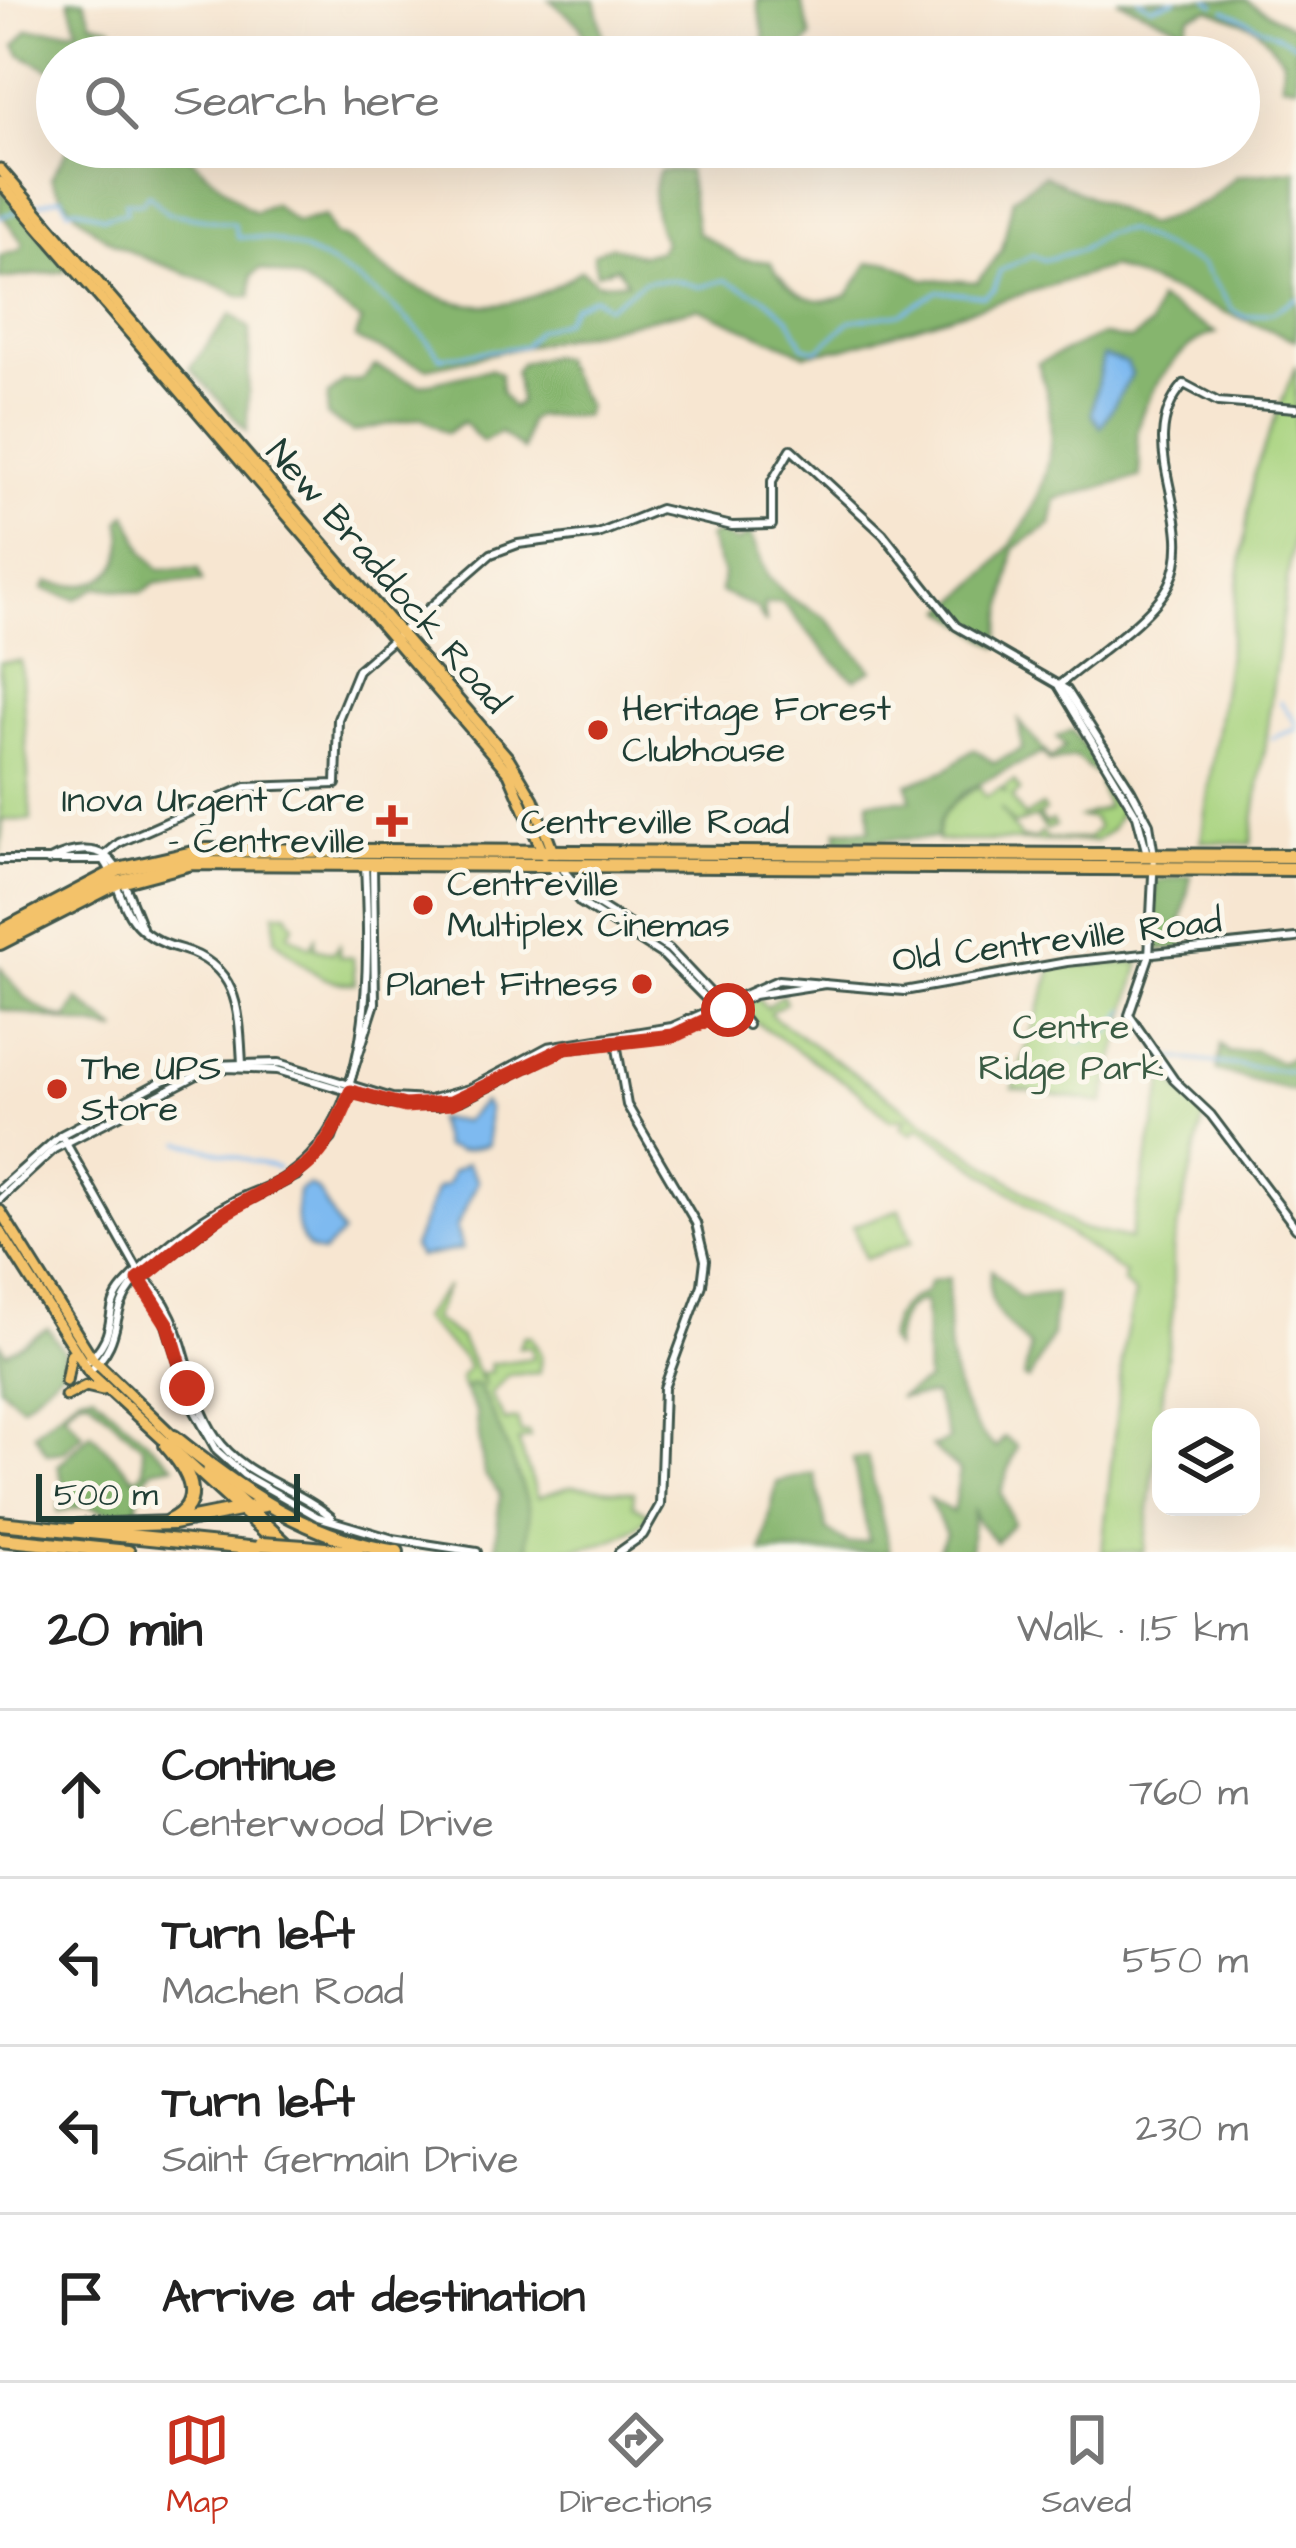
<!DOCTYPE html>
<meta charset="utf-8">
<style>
body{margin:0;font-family:"Architects Daughter",sans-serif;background:#f6f6f6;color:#222}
.controls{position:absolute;right:36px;bottom:36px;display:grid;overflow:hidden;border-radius:24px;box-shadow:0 12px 48px #0002}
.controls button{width:108px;height:108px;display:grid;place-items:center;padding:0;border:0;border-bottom:3px solid #e0e0e0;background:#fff;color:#222;font:60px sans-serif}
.scale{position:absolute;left:36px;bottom:30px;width:264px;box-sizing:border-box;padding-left:12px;border:6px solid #1f3d34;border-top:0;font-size:33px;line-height:42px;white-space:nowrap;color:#1f3d34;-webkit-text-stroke:9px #fbf7ec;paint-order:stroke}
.stop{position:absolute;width:36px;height:36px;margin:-27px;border:9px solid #c8321e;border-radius:50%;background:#fff}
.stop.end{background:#c8321e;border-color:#fff;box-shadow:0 3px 12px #0008}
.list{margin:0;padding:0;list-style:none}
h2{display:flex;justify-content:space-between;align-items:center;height:156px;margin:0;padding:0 48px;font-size:51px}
h2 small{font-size:39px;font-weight:400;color:#767676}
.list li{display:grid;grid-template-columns:78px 1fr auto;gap:36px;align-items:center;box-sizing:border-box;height:168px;padding:0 48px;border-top:3px solid #e0e0e0}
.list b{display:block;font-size:45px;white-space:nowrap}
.list p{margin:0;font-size:39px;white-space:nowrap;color:#767676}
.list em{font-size:39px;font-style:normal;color:#767676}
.icon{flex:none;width:66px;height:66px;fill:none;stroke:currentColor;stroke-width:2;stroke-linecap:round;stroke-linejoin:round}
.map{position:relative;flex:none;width:1296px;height:1552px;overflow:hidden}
.search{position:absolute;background:#fff;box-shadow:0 12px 48px #0002;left:36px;right:36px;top:36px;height:132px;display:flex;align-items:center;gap:30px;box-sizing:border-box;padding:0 42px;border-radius:66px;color:#767676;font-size:45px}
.sheet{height:828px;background:#fff}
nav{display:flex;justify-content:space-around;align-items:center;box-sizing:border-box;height:168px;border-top:3px solid #e0e0e0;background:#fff;font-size:33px;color:#767676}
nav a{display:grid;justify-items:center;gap:6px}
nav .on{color:#c8321e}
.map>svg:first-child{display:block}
.green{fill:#a8d37f;stroke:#64885a;stroke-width:3}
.forest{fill:#86b56e;stroke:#527951;stroke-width:3}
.water{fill:#7ebaf0;stroke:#4e7c92;stroke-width:3}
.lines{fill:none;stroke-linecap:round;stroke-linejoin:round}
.stream{stroke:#7ebaf0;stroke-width:3}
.minor-casing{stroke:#3f564c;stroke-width:12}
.major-casing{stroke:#3f564c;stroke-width:15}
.highway-casing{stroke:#3f564c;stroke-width:18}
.minor{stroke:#fff;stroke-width:6}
.major{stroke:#f3c26a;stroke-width:9}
.highway{stroke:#f3c26a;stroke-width:12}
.highway-bridge-casing{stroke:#3f564c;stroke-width:18;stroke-linecap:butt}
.highway-bridge{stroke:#f3c26a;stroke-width:12}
.route{stroke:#c8321e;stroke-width:15}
.poi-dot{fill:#c8321e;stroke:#fbf7ec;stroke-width:4.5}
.labels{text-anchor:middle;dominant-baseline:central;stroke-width:10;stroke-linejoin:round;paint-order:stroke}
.street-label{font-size:36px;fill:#1f3d34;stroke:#fbf7ec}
.poi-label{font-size:36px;fill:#1f3d34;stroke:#fbf7ec;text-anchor:start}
.park-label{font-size:36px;fill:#3a5b43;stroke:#fbf7ec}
</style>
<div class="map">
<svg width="1296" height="1552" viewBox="0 0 1296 1552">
<rect width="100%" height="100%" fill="#fbf7ec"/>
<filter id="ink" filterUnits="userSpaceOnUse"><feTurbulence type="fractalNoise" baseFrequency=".00833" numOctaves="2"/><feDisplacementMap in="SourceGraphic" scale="24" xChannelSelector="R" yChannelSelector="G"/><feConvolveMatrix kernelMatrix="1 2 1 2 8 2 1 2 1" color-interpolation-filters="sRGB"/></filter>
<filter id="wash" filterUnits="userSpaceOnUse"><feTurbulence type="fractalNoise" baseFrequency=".004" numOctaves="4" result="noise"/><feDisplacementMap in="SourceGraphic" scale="48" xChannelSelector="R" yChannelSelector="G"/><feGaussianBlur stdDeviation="2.7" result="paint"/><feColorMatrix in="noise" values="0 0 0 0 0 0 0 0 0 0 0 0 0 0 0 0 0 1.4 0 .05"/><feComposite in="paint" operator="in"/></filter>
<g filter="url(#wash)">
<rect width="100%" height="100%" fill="#f7e6d1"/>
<!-- green -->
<g class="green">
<path d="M1296 365V518L1251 844 1201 841 1254 473Z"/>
<path d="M21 661 31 820H3L0 854V662Z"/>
<path d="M1104 776H1110L1126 802 1111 830 1096 841H938C935 811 956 801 979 786L986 797 1001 788 1006 794 1003 788 1014 781 1020 791 1012 798 1024 817 1042 806 1045 811 1039 815 1045 824 1052 821 1055 826 1046 830 1036 817 1014 825 1000 808 1021 838 1035 839 1041 833 1049 839H1087L1098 828 1093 819 1081 817 1107 807 1099 783Z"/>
<path d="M275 913H287L294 925 288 934 310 947 315 939V948L333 953 339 945V956L353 958 355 983C318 986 301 960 275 940Z"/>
<path d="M1140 962 1103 1103 1013 1088 1053 967Z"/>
<path d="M782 995 786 1003 770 1012 773 1017 1078 1228 1130 1239 1165 1075 1204 1115 1173 1248V1308L1144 1552H1102L1124 1344 1135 1294 1124 1283 1125 1274 925 1131 918 1127 912 1134 901 1127 906 1119 890 1120 858 1091 745 1015 743 1005 757 998 766 1008Z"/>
<path d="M900 1209 912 1242 865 1259 853 1226Z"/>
<path d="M447 1286 433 1319 461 1339 485 1387 481 1373 491 1372 490 1364 533 1358 530 1347H519L524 1336H531L541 1355 539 1373 508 1375 491 1394 505 1421 517 1419 521 1433 528 1432 530 1437 518 1441 538 1497 571 1486 634 1492 633 1505 650 1514C619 1552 559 1552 507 1548L488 1403 478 1385 464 1390 460 1378 468 1368 465 1360 421 1318Z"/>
</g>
<!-- forest -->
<g class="forest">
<path d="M69 0H84L92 22 112 27 122 57H57V73L20 54 15 45 28 30H78Z"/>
<path d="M550 0H595L605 44 621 57H591L580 25Z"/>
<path d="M757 0H801L811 37 796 57H768Z"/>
<path d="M1117 0H1245L1296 29V85L1282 83 1283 59 1256 27 1209 9 1190 16 1185 29Z"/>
<path d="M69 147H178L246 207 255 212 273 204 296 222 325 216 334 235C358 242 368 258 388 271 455 316 515 318 581 270L597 283 627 282 617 267 597 273 593 254 611 246 640 255 659 251 664 242C654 220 649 194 660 171H688L697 232 741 259 770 262C787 291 813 310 848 295L869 263 889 262 924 279 978 282 1002 250 1013 198 1044 175 1148 225 1206 202 1237 176 1296 170V340L1111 267 844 348 805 354 698 308 427 368 355 339 362 321 298 279 260 269 252 275 251 296H241C166 258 98 261 51 178Z"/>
<path d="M0 188 63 262 66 271 0 279V256L20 250 23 243 0 212Z"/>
<path d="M1158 300 1216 333C1182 341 1144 393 1138 428 1135 443 1141 460 1140 477L1056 499 1051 525 1014 548 998 647 946 610C1026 546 1076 466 1038 363L1102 335 1131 340 1150 326Z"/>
<path d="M231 314 250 329 247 431 190 368Z"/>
<path d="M550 356 560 358 587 407 584 416H536L528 421 523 450 500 432 483 442 463 422 447 433 421 417 353 432 327 416 328 395 343 382 362 380 375 366 421 385 490 369 500 374 501 392 512 408 520 402 515 372 521 363Z"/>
<path d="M127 514 145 554 159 569H198L202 581 156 583 142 593 97 587 76 599 43 589 48 582C96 593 133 574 120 521Z"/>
<path d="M718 533 737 542 750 534 768 577 790 598 826 618 872 670 855 679C836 669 801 621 781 602L764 604 766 624 756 608 721 592 723 573 708 537Z"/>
<path d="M1019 721 1051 759 1065 747 1057 737 1072 730 1102 770 1094 773 1076 757 1050 762 1042 753C1012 770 934 792 938 838L837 841V830H870L869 801 911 800 908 784 944 771 974 749 994 763 1022 749Z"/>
<path d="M1191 875 1179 934 1186 947 1160 950 1154 944 1155 881Z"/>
<path d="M0 967C17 991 37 1014 67 1019L78 1000 118 1031 0 1009Z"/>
<path d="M1221 1045 1229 1053 1254 1050 1280 1062 1296 1056V1092L1217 1071Z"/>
<path d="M992 1270 1019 1298 1056 1294 1052 1335 1029 1380 1024 1378 1030 1347C1007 1324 982 1306 992 1270Z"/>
<path d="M949 1278C946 1337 946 1407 996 1448L1004 1437 1017 1446 1001 1492 1013 1523 996 1542 977 1521 974 1508 970 1552H937L946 1534 929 1499 953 1512 960 1471 932 1447 949 1440 934 1395 898 1398 927 1381 925 1301C899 1304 897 1327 894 1349L888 1341C891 1316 901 1301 925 1293L930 1281Z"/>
<path d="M48 1328 64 1352V1368L22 1406 0 1387V1343L6 1353Z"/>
<path d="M469 1385H478C491 1409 527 1489 529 1514 530 1530 525 1539 530 1550L496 1547 500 1494 484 1474 476 1413 464 1390Z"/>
<path d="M93 1393 174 1465 152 1469 138 1490 137 1510C117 1519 107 1511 89 1506 81 1505 66 1510 58 1512L60 1501 68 1500 58 1466 91 1433 136 1479 144 1470 142 1446 89 1398 78 1399 64 1413 83 1434 63 1452 47 1454 34 1433 79 1395Z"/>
<path d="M867 1457 890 1552H762L777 1482 814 1473 827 1530 848 1544 869 1541 853 1459Z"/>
</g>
<!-- water -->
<g class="water">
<path d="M1103 356 1127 363 1132 374 1101 427 1091 414Z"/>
<path d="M483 1102 488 1108V1145L461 1151 444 1147 436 1119 464 1121Z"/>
<path d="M467 1163 478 1181 456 1228 462 1249 419 1257 413 1247 437 1188 447 1185 452 1172Z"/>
<path d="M309 1185 318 1190 342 1234 322 1253C293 1247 295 1216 298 1191Z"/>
</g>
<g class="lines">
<!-- stream -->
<g class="stream">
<path d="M1139 0 1151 7 1175 0"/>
<path d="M1208 0 1216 5"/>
<path d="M1225 10 1296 44"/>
<path d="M35 205 62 197 68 210 76 207 104 217 127 212 125 202 142 203 148 194 167 213 234 224 238 238C300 228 407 307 440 357L524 346 537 330 564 321 573 306 594 297 607 307 645 281 675 280 700 287 725 280 765 298 789 318 803 346 818 350 850 321 902 313 938 291 984 296 994 289 1000 271 1032 255 1044 260 1081 250 1105 233 1126 230 1202 265 1233 310 1245 317 1273 312 1296 298"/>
<path d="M0 217 20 210"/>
<path d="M1280 701 1296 724"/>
<path d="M1272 738 1296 729"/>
<path d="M1137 1013 1166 1057 1296 1072"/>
<path d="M1078 1042 1110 1032 1126 1009"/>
<path d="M181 1142 278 1168"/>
</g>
</g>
</g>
<g filter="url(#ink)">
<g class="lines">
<!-- minor casing -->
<g class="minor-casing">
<g id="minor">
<path d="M1059 685C1090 658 1153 618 1170 583 1201 518 1130 444 1184 384L1218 402 1296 408"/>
<path d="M1059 687 1137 816 1147 854"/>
<path d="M106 854 119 843 246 787 336 784 338 719 358 670 491 554 518 544 598 534 660 509 732 526 772 525V481L791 449 883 534 956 626 1067 690 1131 790 1149 824 1154 855 1149 957 1129 1015 1174 1080 1211 1115 1296 1228"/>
<path d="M0 860H104C117 878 120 903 133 920 145 936 162 944 181 949 240 966 239 1012 242 1064"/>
<path d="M48 861C71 849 102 842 117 869"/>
<path d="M560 866 586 897 669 949 721 1004"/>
<path d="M551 868 581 903 664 956 717 1010"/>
<path d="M123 880 142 927"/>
<path d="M741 1003 738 1012 748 1025"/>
<path d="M615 1037 627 1105 696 1223 705 1260 702 1285 664 1388 660 1505 643 1535 619 1552"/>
<path d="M63 1138 163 1315 192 1406 217 1451 244 1475 318 1517 393 1539 477 1552"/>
<path d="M0 1189 61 1135 168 1078 211 1065 279 1063 392 1098 429 1100 469 1089 548 1047 672 1027 778 980 904 991 1067 962 1296 938"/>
<path d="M0 1199 54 1149 199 1074 227 1068 277 1070 391 1104 437 1106 462 1100 565 1048 673 1036 754 995 825 984"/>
<path d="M141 1276C190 1315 182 1388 216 1437 244 1478 295 1486 331 1517"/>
<path d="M83 1366C124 1330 100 1313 123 1287 151 1256 195 1222 232 1202 248 1193 266 1189 282 1179 377 1121 369 959 365 864"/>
<path d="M89 1372C126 1338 108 1316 132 1286L227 1211 296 1176 332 1138 375 1003 373 865"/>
</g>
</g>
<!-- major casing -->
<g class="major-casing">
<g id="major">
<path d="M0 169 509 759 533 799 553 852"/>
<path d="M0 182 509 773 544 855"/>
<path d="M0 1211 92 1358 179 1442"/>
<path d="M0 1231 89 1372 286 1552"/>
<path d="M66 1381 71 1354"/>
<path d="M66 1396 86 1386 103 1390"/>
<path d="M208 1470 288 1544"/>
</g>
</g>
<!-- highway casing -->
<g class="highway-casing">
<g id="highway">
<path d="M0 932 118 870 206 850 1296 856"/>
<path d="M0 943 117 883 192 863 1296 869"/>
<path d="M174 1437C242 1492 308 1538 397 1552"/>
<path d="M166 1445C188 1470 208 1502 169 1521"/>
<path d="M0 1523 269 1550"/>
<path d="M79 1526 173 1523 264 1505"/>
<path d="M0 1539 128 1552"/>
<path d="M304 1547 357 1552"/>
</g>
</g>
<!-- minor -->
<use href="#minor" class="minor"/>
<!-- major -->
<use href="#major" class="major"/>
<!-- highway -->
<use href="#highway" class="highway"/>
<!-- highway-bridge casing -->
<g class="highway-bridge-casing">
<path id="highway-bridge" d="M262 1544 304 1547"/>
</g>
<!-- highway-bridge -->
<use href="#highway-bridge" class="highway-bridge"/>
</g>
</g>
<g class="lines" filter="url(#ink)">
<!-- route -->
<path class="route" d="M187 1388 168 1325 139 1280C169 1258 196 1230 228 1211 300 1168 317 1177 351 1092L405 1106 451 1103 565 1048 673 1036 728 1010"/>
</g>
<!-- markers -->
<g class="poi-dot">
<circle cx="598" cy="730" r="12"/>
<path d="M386 803h12v12h12v12h-12v12h-12v-12h-12v-12h12z"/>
<circle cx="423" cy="905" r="12"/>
<circle cx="642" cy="984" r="12"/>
<circle cx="57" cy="1089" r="12"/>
</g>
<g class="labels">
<!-- street labels -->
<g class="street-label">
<text transform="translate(387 577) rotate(49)">New Braddock Road</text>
<text x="655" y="822">Centreville Road</text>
<text transform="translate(1057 941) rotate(-7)">Old Centreville Road</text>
</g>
<!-- poi labels -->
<g class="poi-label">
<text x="622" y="709">Heritage Forest<tspan x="622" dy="41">Clubhouse</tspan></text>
<text x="365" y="800" text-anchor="end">Inova Urgent Care<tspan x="365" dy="41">– Centreville</tspan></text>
<text x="447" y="884">Centreville<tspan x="447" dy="41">Multiplex Cinemas</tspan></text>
<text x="618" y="984" text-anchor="end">Planet Fitness</text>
<text x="81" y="1068">The UPS<tspan x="81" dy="41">Store</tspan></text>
</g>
<!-- park labels -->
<g class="park-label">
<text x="1071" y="1027">Centre<tspan x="1071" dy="41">Ridge Park</tspan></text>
</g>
</g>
</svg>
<div class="controls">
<button><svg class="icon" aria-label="layers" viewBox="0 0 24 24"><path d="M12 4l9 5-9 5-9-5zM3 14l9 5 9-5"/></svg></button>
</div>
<div class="scale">500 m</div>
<div class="stop" style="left:728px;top:1010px"></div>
<div class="stop end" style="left:187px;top:1388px"></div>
<div class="search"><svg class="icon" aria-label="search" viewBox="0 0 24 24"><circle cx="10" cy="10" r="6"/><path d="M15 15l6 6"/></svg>Search here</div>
</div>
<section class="sheet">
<h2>20 min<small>Walk · 1.5 km</small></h2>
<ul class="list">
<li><svg class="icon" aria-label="ahead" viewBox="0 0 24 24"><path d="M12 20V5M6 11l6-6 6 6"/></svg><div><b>Continue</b><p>Centerwood Drive</p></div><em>760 m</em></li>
<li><svg class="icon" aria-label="left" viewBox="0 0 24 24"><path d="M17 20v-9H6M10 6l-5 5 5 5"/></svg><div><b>Turn left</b><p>Machen Road</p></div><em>550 m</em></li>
<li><svg class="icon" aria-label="left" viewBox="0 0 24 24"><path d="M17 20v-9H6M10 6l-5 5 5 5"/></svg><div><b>Turn left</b><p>Saint Germain Drive</p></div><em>230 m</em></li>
<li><svg class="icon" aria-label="arrive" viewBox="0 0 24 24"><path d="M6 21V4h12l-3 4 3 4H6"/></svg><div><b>Arrive at destination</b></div></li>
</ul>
</section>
<nav>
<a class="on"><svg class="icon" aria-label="map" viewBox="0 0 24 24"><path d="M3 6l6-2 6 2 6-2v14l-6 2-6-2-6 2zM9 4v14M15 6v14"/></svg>Map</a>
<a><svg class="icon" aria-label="directions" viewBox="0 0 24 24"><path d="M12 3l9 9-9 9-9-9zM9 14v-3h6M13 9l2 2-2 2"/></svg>Directions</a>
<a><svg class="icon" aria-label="saved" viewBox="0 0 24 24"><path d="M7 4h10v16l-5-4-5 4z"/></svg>Saved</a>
</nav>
